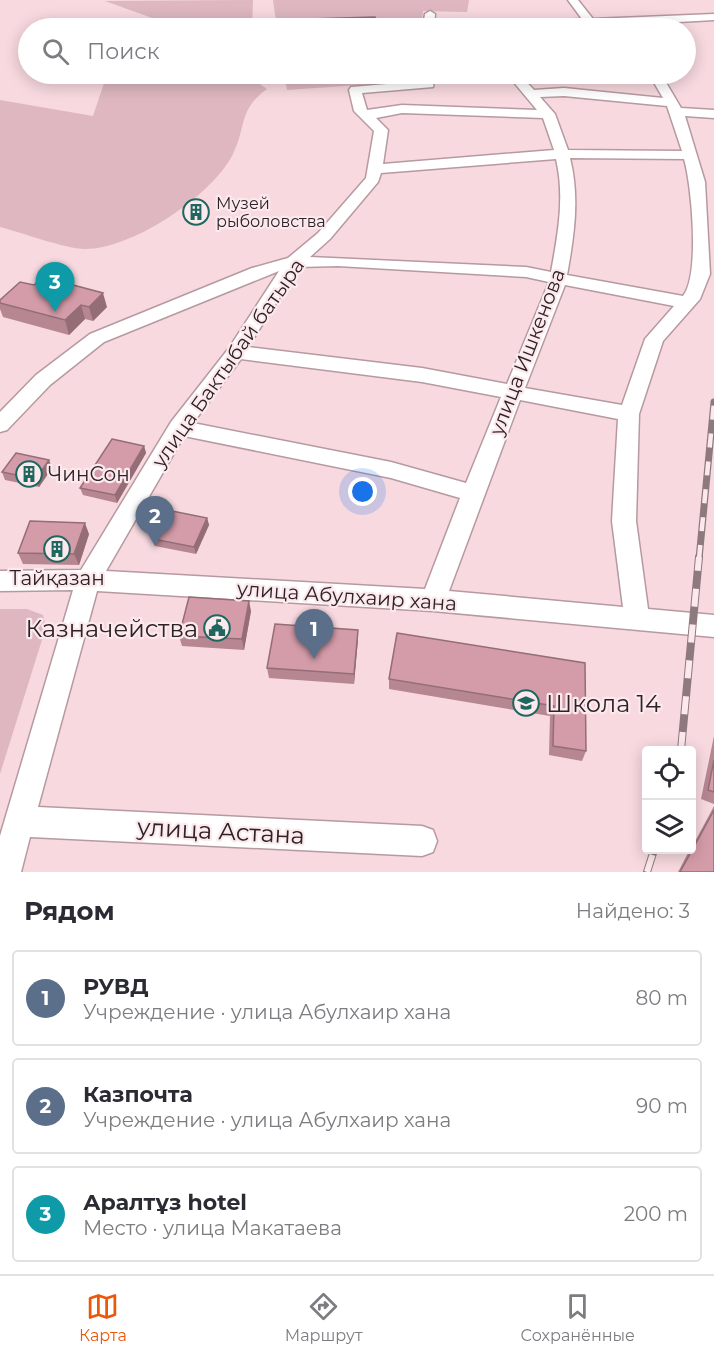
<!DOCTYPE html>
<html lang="ru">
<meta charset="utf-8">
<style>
body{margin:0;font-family:Montserrat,sans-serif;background:#f2f2f3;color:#2b2b33}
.controls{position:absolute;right:18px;bottom:18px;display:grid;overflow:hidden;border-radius:6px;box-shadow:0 3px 15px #0003}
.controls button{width:54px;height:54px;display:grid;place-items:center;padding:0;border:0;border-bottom:2px solid #e1e1e2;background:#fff;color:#2b2b33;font:30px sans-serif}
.you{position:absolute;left:363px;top:492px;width:21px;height:21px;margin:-15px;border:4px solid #fff;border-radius:50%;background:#1a73e8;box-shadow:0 0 0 9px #1a73e833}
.badge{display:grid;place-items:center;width:39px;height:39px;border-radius:50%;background:#ea580c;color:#fff;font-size:20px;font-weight:700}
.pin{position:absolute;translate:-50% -50px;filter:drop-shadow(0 2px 3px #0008)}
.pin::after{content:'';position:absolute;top:32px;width:21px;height:18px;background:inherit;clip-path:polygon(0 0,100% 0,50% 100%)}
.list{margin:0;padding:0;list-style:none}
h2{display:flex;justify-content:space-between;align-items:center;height:78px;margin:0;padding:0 24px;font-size:26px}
h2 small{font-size:20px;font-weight:400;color:#7c7c81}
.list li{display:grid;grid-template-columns:39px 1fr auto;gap:18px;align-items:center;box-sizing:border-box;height:96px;margin:0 12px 12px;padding:0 12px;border:2px solid #e1e1e2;border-radius:6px}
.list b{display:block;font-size:22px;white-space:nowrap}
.list p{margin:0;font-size:20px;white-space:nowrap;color:#7c7c81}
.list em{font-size:20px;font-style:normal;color:#7c7c81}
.icon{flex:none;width:33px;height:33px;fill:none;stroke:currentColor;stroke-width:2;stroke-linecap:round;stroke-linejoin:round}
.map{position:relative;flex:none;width:714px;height:872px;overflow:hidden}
.search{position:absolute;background:#fff;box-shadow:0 3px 15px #0003;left:18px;right:18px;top:18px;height:66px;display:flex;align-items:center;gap:15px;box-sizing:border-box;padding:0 21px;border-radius:33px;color:#7c7c81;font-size:22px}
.sheet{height:402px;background:#fff}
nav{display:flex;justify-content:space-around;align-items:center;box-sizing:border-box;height:84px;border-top:2px solid #e1e1e2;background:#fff;font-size:16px;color:#7c7c81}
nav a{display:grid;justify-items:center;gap:3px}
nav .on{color:#ea580c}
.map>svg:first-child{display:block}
.green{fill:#deb7c0}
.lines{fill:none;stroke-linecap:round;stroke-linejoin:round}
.minor-casing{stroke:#b69aa0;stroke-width:3}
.minor{fill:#fff;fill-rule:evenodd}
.rail-far1-casing{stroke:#8e7a7e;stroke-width:7}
.rail-casing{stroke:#8e7a7e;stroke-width:8}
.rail-far1{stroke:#fce9ed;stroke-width:4.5;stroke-dasharray:14;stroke-linecap:butt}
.rail{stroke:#fce9ed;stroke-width:6;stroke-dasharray:18;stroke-linecap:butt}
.wall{fill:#b68691}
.shaded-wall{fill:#946d76}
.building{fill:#d49ca9;stroke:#946d76;stroke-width:1.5}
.labels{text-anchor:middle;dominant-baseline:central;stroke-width:4.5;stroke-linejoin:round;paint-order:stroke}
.far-poi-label{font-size:16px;fill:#2d2225;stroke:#fce9ed;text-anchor:start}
.street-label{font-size:20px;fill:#2d2225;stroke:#fce9ed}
.poi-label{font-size:20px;fill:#2d2225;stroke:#fce9ed;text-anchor:start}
.near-poi-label{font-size:24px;fill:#2d2225;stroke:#fce9ed;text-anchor:end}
.near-street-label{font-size:24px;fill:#2d2225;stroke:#fce9ed}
</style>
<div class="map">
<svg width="714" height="872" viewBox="0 0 714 872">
<rect width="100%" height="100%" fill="#f7d9df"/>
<!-- green -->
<g class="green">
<path d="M253 0 252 28H180L105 1Z"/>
<path d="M273 0H469L467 12 423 11 421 28H277Z"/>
<path d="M169 74H251V78L267 89C237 111 247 128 232 156 210 197 132 249 85 249 66 249 20 232 0 227V100L93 116 105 80 167 79Z"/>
<path d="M284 74H417L416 81 287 90Z"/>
<path d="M0 609H27L43 615 46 627 0 774Z"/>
</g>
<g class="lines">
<!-- minor casing -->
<g class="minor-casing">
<g id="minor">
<path d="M568 0H578L593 19 714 14V20L591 27 495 28 501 23 582 19Z"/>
<path d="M430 11 435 14 434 28H423L425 14Z"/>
<path d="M423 74H435L433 87 362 93 367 110 402 105 537 110 507 74H519L534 90 564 88 663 98 649 74H661L681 108 714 110V118L685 116 705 182 710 274 700 299 663 341 639 414 636 521 648 609 714 615V637L433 611 97 591 38 807 422 826 433 830 437 841 433 852 422 856 30 837 21 872H0V836L73 590 0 591V571L81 570 171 422 229 348 279 271 104 342 50 385 7 430 0 432V412L36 375 90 334 252 268 288 258 318 233 366 178 374 131 354 111 349 90 351 87 423 81ZM564 96 667 106 682 151 568 150 555 114 540 97ZM402 113 543 118 554 150 383 164 388 130 376 118ZM570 158 684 159C692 186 700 275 683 296L567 275C574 236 580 198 570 158ZM556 159C565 197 558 234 551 272L526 267 310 257 330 239 378 182 381 173ZM338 266 526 277 549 282 507 384 422 368 248 347 299 267ZM565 285 674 306 645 339 622 405 525 388ZM241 359 422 382 501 397 466 483 391 462 193 423ZM520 400 618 419 612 521 623 607 449 591ZM184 436 391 478 460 498 425 589 106 571Z"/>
</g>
</g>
<!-- minor -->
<use href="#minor" class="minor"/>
<!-- rail-far1 casing -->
<g class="rail-far1-casing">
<path id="rail-far1" d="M699 559 714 402"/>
</g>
<!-- rail casing -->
<g class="rail-casing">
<g id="rail">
<path d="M681 750 699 557"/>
<path d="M647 872 654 850"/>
</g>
</g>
<!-- rail-far1 -->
<use href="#rail-far1" class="rail-far1"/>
<!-- rail -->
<use href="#rail" class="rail"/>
</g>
<!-- wall -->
<g class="wall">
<path d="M309 19 380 28H309Z"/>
<path d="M20 282 107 307 93 321 85 319 69 335 3 317 0 309V300Z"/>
<path d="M144 446 146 453 117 503 83 495 80 488Z"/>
<path d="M49 460 52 468 39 487 5 480 2 472Z"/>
<path d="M207 518 209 525 196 554 155 546 153 539Z"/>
<path d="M89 534 79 565 23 564 18 553Z"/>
<path d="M251 611 244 650 182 646 179 636Z"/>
<path d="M358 630 354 684 269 678 267 668Z"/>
<path d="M585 663 586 751 582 761 549 755 550 716 389 689V679Z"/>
<path d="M714 736V804L701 799Z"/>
<path d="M714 806V872H678L690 849H692V847Z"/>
</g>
<!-- shaded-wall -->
<g class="shaded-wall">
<path d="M103 293 107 307 93 321 89 307Z"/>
<path d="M81 305 85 319 69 335 65 320Z"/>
<path d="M144 446 146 453 117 503 115 495Z"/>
<path d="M49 460 52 468 39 487 36 479Z"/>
<path d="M207 518 209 525 196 554 194 547Z"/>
<path d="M85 523 89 534 79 565 74 554Z"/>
<path d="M249 601 251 611 244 650 242 639Z"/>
<path d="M358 630V640L354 684V674Z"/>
</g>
<!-- building -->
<g class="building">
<path d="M375 17 380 28H313L309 19Z"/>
<path d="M43 277 103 293 89 307 81 305 65 320 0 303V300L20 282 34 285Z"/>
<path d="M112 439 144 446 115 495 80 488Z"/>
<path d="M16 453 49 460 36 479 2 472Z"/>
<path d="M167 510 207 518 194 547 153 539Z"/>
<path d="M30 521 85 523 74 554 18 553Z"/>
<path d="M189 597 249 601 242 639 179 636Z"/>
<path d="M275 624 358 630 354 674 267 668Z"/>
<path d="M397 633 585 663 586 751 553 746 554 706 389 679Z"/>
<path d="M714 760V792L708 790Z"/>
<path d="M714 810V872H680Z"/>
</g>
<!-- icons -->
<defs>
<g id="building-ring" transform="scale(1.35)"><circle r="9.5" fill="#fce9ed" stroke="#1d675e" stroke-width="1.5"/><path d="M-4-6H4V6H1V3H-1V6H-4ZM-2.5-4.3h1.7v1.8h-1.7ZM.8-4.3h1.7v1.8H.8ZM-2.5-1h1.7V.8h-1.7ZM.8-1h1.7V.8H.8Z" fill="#1d675e"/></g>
<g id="civic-ring" transform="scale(1.35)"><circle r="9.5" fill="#fce9ed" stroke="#1d675e" stroke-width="1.5"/><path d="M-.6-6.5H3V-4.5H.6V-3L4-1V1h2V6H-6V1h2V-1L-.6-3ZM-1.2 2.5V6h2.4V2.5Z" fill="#1d675e"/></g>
<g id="school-ring" transform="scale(1.35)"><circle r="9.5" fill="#fce9ed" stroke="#1d675e" stroke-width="1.5"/><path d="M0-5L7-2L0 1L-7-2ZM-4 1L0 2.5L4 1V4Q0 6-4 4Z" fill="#1d675e"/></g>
</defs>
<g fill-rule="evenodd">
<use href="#building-ring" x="196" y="212"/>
<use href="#building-ring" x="29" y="474"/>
<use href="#building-ring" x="57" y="549"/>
<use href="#civic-ring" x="217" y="628"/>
<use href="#school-ring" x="526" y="703"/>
</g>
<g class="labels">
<!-- far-poi labels -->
<g class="far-poi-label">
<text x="216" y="203">Музей<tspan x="216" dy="18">рыболовства</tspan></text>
</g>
<!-- street labels -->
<g class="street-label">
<text transform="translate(527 352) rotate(-69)">улица Ишкенова</text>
<text transform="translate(228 363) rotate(-55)">улица Бактыбай батыра</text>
<text transform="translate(347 596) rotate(4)">улица Абулхаир хана</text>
</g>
<!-- poi labels -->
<g class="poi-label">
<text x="48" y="474">ЧинСон</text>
<text x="57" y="578" text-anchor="middle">Тайқазан</text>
</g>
<!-- near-poi labels -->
<g class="near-poi-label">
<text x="198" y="628">Казначейства</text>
<text x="546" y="703" text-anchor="start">Школа 14</text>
</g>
<!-- near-street labels -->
<g class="near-street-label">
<text transform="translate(221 831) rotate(3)">улица Астана</text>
</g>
</g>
</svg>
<div class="controls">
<button><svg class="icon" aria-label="locate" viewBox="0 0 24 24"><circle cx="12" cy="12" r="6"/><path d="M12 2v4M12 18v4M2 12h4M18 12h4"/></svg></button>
<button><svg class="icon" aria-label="layers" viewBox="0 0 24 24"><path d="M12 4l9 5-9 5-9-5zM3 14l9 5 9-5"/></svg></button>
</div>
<div class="you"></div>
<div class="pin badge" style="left:314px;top:659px;background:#5c6f8a">1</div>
<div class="pin badge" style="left:155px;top:546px;background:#5c6f8a">2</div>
<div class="pin badge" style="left:55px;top:312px;background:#0f9aa8">3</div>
<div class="search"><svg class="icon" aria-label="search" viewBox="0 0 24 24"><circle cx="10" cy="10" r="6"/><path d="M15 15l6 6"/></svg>Поиск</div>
</div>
<section class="sheet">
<h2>Рядом<small>Найдено: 3</small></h2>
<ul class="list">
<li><span class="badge" style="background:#5c6f8a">1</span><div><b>РУВД</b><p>Учреждение · улица Абулхаир хана</p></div><em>80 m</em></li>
<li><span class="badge" style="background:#5c6f8a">2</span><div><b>Казпочта</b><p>Учреждение · улица Абулхаир хана</p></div><em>90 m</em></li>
<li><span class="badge" style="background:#0f9aa8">3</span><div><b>Аралтұз hotel</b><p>Место · улица Макатаева</p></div><em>200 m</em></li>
</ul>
</section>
<nav>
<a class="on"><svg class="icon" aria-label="map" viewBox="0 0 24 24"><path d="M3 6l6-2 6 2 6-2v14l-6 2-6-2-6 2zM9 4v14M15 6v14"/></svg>Карта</a>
<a><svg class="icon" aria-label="directions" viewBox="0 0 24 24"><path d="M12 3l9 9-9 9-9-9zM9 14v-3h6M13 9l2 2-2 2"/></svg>Маршрут</a>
<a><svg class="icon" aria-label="saved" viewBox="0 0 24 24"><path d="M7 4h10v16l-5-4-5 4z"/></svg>Сохранённые</a>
</nav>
